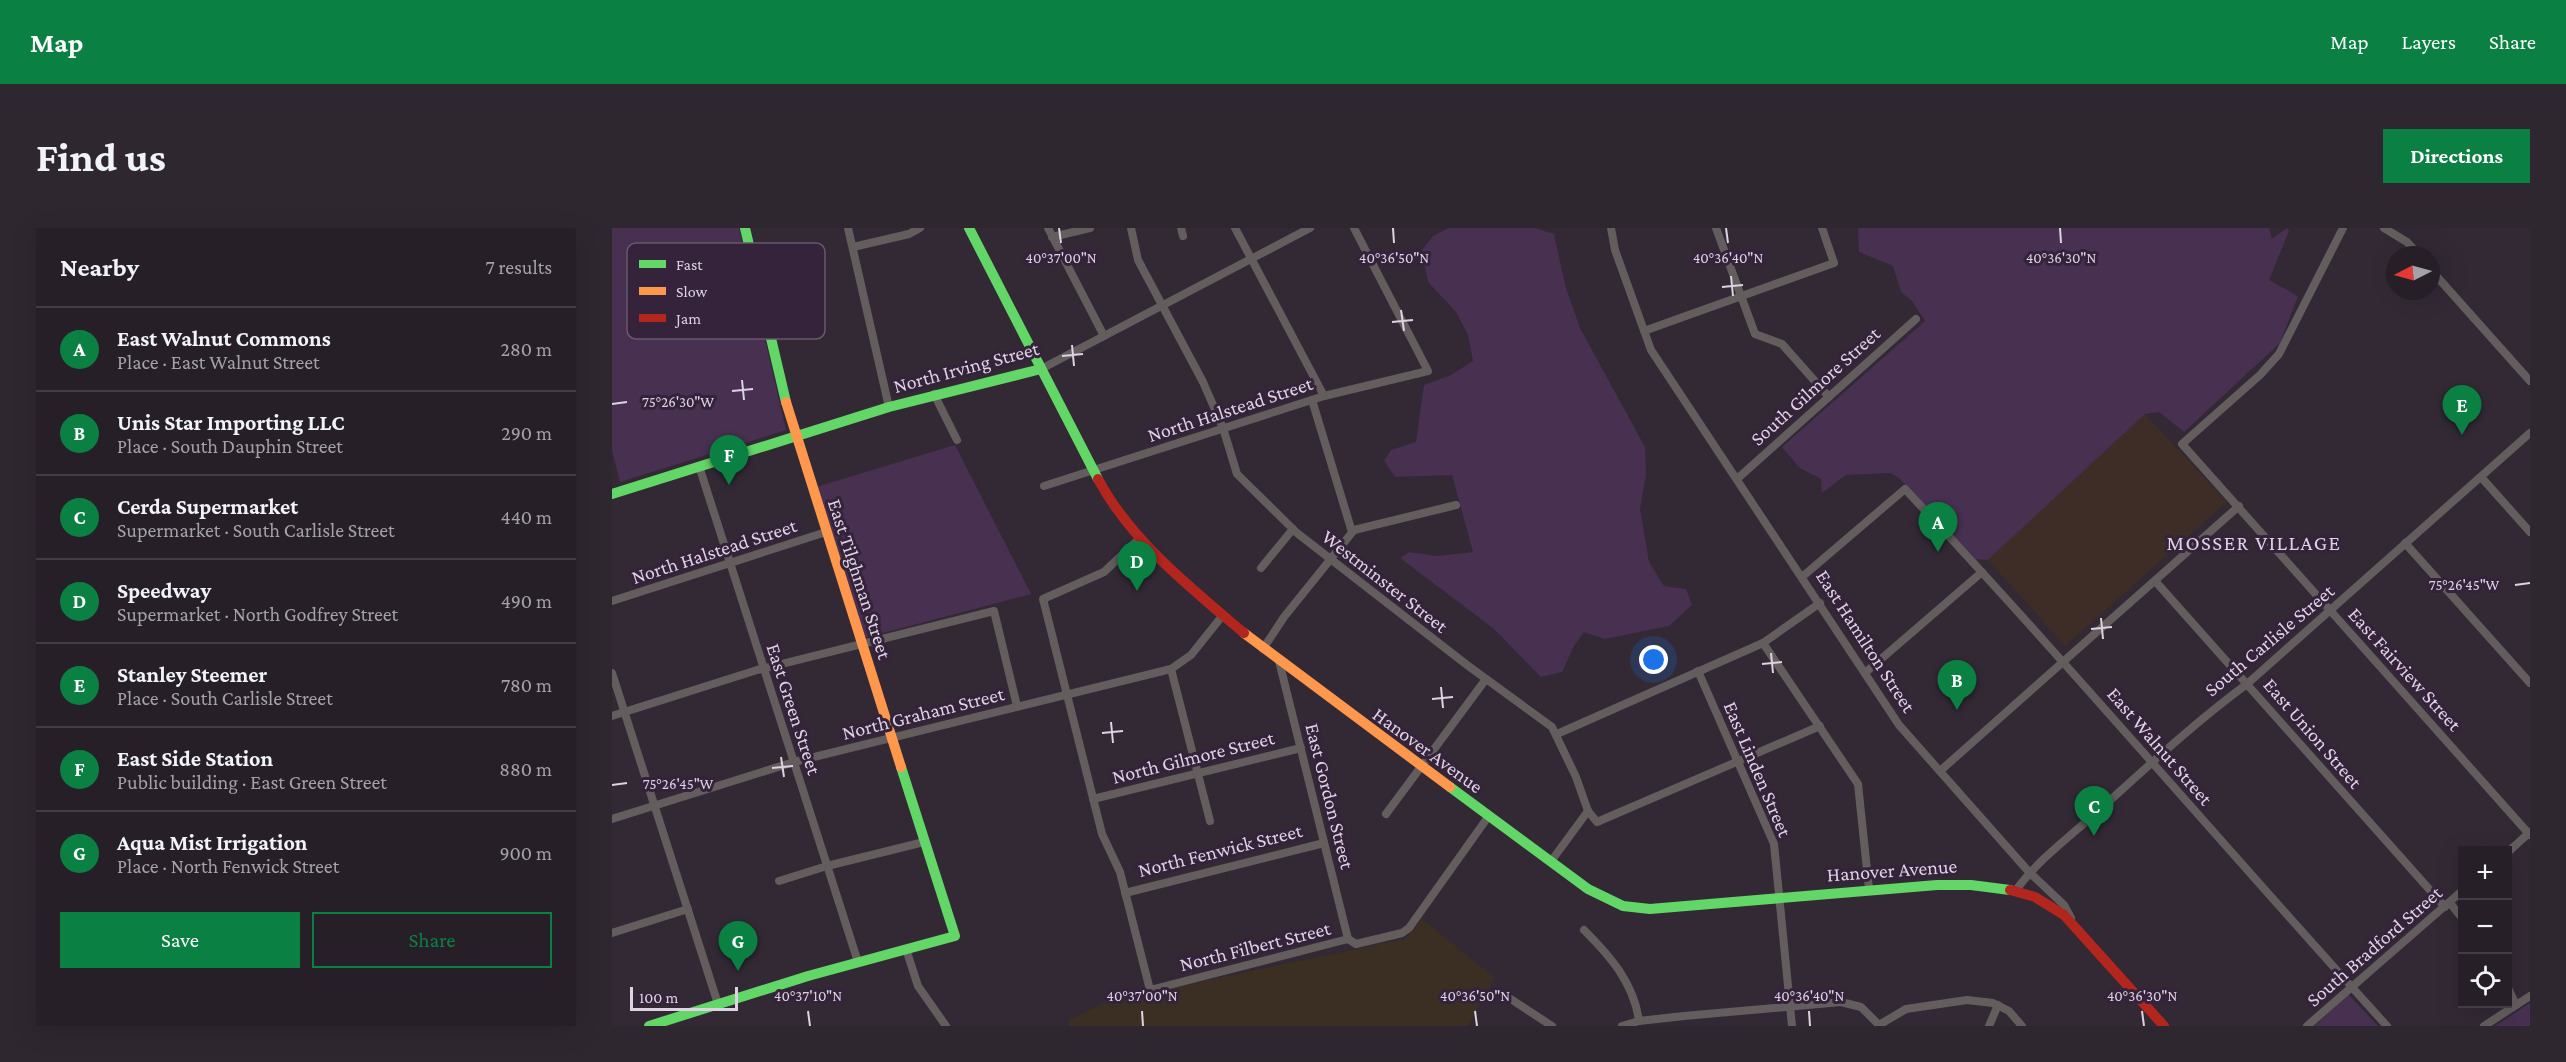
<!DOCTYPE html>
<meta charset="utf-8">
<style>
body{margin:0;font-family:"Crimson Pro",serif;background:#2e2730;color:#f1f3f6}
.controls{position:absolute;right:18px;bottom:18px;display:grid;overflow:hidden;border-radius:0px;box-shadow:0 6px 24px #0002}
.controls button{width:54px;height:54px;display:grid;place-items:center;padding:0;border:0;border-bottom:2px solid #423d45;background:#261f28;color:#f1f3f6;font:30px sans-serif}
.compass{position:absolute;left:1774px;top:18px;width:54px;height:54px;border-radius:50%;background:#261f28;box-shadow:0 6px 24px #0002;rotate:264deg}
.scale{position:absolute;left:18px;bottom:15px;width:108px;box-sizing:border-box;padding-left:6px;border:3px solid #ded3e3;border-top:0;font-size:16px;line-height:21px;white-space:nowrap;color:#ded3e3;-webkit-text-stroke:4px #34233b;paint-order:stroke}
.you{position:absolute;left:1042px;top:432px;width:21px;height:21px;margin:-15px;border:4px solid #fff;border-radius:50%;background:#1a73e8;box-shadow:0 0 0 9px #1a73e833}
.badge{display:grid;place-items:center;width:39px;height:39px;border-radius:50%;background:#0b8043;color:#fff;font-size:20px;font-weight:700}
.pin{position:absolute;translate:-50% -50px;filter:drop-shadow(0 2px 3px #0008)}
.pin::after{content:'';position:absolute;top:32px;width:21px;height:18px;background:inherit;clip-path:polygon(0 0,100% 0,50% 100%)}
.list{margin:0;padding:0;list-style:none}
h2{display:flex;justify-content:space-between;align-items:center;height:78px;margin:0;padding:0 24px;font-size:26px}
h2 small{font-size:20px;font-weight:400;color:#a4a2a8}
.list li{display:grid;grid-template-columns:39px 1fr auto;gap:18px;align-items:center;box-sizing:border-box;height:84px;padding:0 24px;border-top:2px solid #423d45}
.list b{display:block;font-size:22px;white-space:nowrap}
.list p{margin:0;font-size:20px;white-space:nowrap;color:#a4a2a8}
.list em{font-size:20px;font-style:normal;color:#a4a2a8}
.actions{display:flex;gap:12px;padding:18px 24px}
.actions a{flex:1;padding:14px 0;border:2px solid #0b8043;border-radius:0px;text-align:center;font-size:21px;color:#0b8043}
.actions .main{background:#0b8043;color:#fff}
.icon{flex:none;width:33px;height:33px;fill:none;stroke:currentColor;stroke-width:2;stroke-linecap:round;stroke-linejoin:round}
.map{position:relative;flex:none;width:1918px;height:798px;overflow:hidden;border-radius:0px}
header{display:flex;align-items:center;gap:36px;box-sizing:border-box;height:84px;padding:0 30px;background:#0b8043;color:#fff}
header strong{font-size:28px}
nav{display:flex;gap:33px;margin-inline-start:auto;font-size:21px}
.intro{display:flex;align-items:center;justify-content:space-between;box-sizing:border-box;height:144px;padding:0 36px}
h1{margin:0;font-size:42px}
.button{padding:15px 27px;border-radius:0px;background:#0b8043;color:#fff;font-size:21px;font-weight:700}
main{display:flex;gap:36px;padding:0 36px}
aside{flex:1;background:#261f28;border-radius:0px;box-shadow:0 6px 24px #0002}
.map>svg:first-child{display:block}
.industrial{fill:#3b2f24}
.education{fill:#3d2d26}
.green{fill:#473050}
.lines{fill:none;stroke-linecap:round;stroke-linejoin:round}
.street{stroke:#635e5d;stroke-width:8}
.fast{stroke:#63d668;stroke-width:10}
.slow{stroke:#ff974d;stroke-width:10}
.jam{stroke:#b3261e;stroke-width:10}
.ticks{fill:none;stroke:#ded3e3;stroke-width:2}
.labels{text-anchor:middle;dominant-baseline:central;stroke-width:6;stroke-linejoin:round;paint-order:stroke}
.street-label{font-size:20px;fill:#ded3e3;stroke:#34233b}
.neighbourhood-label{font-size:21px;letter-spacing:1.5px;fill:#ded3e3;stroke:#34233b}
.key{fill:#34233b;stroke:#67586d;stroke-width:1.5}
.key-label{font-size:16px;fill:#ded3e3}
.ticks-label{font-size:15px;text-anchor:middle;fill:#ded3e3;stroke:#34233b;stroke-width:6;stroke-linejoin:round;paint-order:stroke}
</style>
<header>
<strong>Map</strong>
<nav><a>Map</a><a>Layers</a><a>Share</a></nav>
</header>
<div class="intro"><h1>Find us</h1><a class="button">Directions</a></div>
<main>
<aside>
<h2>Nearby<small>7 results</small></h2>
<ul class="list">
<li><span class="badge">A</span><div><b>East Walnut Commons</b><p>Place · East Walnut Street</p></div><em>280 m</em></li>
<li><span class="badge">B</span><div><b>Unis Star Importing LLC</b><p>Place · South Dauphin Street</p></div><em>290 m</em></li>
<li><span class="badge">C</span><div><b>Cerda Supermarket</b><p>Supermarket · South Carlisle Street</p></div><em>440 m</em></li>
<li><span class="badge">D</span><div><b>Speedway</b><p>Supermarket · North Godfrey Street</p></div><em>490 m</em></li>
<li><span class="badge">E</span><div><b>Stanley Steemer</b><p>Place · South Carlisle Street</p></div><em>780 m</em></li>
<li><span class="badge">F</span><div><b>East Side Station</b><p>Public building · East Green Street</p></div><em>880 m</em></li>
<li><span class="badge">G</span><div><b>Aqua Mist Irrigation</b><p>Place · North Fenwick Street</p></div><em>900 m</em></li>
</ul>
<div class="actions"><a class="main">Save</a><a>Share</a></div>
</aside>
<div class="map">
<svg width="1918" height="798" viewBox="0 0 1918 798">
<rect width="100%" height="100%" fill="#322935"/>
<!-- industrial -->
<path class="industrial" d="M810 691 883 750 856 798H457L456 793 495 773 793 711Z"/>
<!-- education -->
<path class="education" d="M1533 186 1615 274 1453 418 1376 332Z"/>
<!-- green -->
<g class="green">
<path d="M0 0H127L174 202 8 254 0 222Z"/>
<path d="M837 0H923L942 6 954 60 968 100 1033 219 1034 247 1028 281 1037 334 1052 358 1074 361 1080 377 1057 398 993 411 972 404 962 418 950 444 929 449 881 400 788 330 797 324 825 328 861 324 840 247 783 249 772 233 779 222 804 214 812 157 839 147 861 133 856 107 844 84 816 54 810 22 821 8Z"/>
<path d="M1246 0H1657L1660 11 1675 0 1677 3 1657 52 1686 68 1668 115 1572 204 1547 184 1533 186 1376 332 1363 331 1288 251 1279 245 1234 247 1210 265 1209 251 1188 240 1170 219 1313 93 1300 73 1289 64 1281 38 1247 24Z"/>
<path d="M343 217 419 366 252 410 204 259Z"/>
<path d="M1737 767 1766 798H1702L1735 768Z"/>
<path d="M1918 775V798H1883Z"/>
</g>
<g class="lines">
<!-- street -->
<g class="street">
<path d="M236 0 277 179"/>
<path d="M436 0 492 108"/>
<path d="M519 0 526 32 591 154 611 200 625 246 685 305 855 437 940 499 964 549 976 583 985 594 1208 498"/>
<path d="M569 0 571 8"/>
<path d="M623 0 712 168"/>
<path d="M999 0 1003 22 1039 122 1287 497 1417 644 1452 677 1459 690"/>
<path d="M1104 0 1143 106 1170 116 1217 169"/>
<path d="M1731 0 1667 126 1648 147 1570 216 1918 607"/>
<path d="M1772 0 1795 14 1807 27"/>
<path d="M440 9 478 0"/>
<path d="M241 19 297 6 308 0"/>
<path d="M1819 42 1918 153"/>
<path d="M1032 103 1222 35 1210 0"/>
<path d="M429 141 698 0"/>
<path d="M322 166 345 212"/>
<path d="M700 172 740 304"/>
<path d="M87 238 246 734"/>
<path d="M1869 249 1918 304"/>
<path d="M1125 251 1304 91"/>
<path d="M432 258 712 168 816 143 742 0"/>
<path d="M528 310 492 344 431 371 490 606 508 644 538 762 736 711 744 716 790 705 797 700 876 589"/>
<path d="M1793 315 1918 455"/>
<path d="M649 340 681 301"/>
<path d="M1190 349 1293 261C1458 437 1613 620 1775 798"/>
<path d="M1544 354 1833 679"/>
<path d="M0 373 214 304"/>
<path d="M1151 415 1246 556 1257 661"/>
<path d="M651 421 672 389 742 302 844 277"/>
<path d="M667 433 736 711"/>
<path d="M559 441 598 593"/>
<path d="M1086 443 1162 616 1180 798"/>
<path d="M1254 444 1370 344"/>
<path d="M0 445 106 776"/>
<path d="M0 488 145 442 382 383 405 478"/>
<path d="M945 506 1151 415 1208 375"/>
<path d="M1328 543 1627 278"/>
<path d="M481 571 689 520"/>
<path d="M774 586 874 451"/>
<path d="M0 591 182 534 559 441 579 427 611 387"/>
<path d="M1896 624 1918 604"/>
<path d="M940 632 976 583"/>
<path d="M167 653 215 638 312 614"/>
<path d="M1404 662C1426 632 1456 610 1484 585 1533 541 1582 495 1635 456L1918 205"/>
<path d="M513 665 712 615"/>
<path d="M1838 675 1850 690"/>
<path d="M972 702C998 728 1022 755 1027 793"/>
<path d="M0 705 76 681"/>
<path d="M294 721 306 758 334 798"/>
<path d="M1896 760 1904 777"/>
<path d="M891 766 940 798"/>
<path d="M1267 797 1294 781 1355 772 1381 775 1397 783 1410 798"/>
<path d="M1010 798 1027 793 1072 788 1229 774 1249 779 1268 798"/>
<path d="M1377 798 1386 777"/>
<path d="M1695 798 1850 663"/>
<path d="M1872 798 1918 768"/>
</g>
<!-- fast -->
<g class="fast">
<path d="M133 0 174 174"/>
<path d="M357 0 486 251"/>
<path d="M0 266 277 179 429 141"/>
<path d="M838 559 976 661 1011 678 1038 681 1325 657H1359L1398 662"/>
<path d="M37 798 196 748 343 708 289 539"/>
</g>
<!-- slow -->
<g class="slow">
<path d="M174 174 289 539"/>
<path d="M632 405 838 559"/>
</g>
<!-- jam -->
<g class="jam">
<path d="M486 251C519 313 580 361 632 405"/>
<path d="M1398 662 1423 669 1452 687 1552 798"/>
</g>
</g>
<!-- ticks -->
<path class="ticks" d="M447 0 449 15M781 0 782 15M1114 0 1116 15M1448 0 1449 15M1119 48 1121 68M1110 59 1131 57M789 82 792 103M780 94 801 92M460 117 462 138M450 128 471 126M130 152 132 172M120 163 141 161M0 176 15 174M1903 357 1918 355M1489 390 1491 411M1479 401 1500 399M1159 425 1161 445M1150 436 1170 434M829 459 831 480M820 471 841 469M499 494 501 515M490 505 511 503M169 529 172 549M160 540 181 538M0 557 15 555M196 783 198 798M530 783 531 798M863 783 865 798M1197 783 1198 798M1530 783 1532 798"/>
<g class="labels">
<!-- street labels -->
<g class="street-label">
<text transform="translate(354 139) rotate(-15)">North Irving Street</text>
<text transform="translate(1203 158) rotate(-42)">South Gilmore Street</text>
<text transform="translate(618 181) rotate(-18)">North Halstead Street</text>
<text transform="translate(102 323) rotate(-18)">North Halstead Street</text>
<text transform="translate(248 351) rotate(72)">East Tilghman Street</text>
<text transform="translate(773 353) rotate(38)">Westminster Street</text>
<text transform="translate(1657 412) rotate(-40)">South Carlisle Street</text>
<text transform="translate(1254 413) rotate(57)">East Hamilton Street</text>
<text transform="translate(1793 441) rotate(48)">East Fairview Street</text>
<text transform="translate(182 481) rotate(72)">East Green Street</text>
<text transform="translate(311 485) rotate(-14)">North Graham Street</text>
<text transform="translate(1701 505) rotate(49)">East Union Street</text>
<text transform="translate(1548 518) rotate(49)">East Walnut Street</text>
<text transform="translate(816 522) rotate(36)">Hanover Avenue</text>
<text transform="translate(581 529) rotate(-14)">North Gilmore Street</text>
<text transform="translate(1146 541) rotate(67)">East Linden Street</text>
<text transform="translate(718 568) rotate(76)">East Gordon Street</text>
<text transform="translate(608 622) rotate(-14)">North Fenwick Street</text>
<text transform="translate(1280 642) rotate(-4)">Hanover Avenue</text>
<text transform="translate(643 718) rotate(-14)">North Filbert Street</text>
<text transform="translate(1762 718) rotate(-41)">South Bradford Street</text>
</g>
<!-- neighbourhood labels -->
<g class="neighbourhood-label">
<text x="1642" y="315">MOSSER VILLAGE</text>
</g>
</g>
<!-- legend -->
<rect x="15" y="15" width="198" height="96" rx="9" class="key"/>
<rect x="27" y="32" width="27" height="8" fill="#63d668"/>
<rect x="27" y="59" width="27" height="8" fill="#ff974d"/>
<rect x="27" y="86" width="27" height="8" fill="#b3261e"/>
<g class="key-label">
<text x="64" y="42">Fast</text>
<text x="64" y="69">Slow</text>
<text x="64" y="96">Jam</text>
</g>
<g class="ticks-label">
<text x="449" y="35">40°37'00"N</text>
<text x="782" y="35">40°36'50"N</text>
<text x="1116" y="35">40°36'40"N</text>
<text x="1449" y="35">40°36'30"N</text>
<text x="66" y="179">75°26'30"W</text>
<text x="1852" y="362">75°26'45"W</text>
<text x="66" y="561">75°26'45"W</text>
<text x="196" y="773">40°37'10"N</text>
<text x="530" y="773">40°37'00"N</text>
<text x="863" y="773">40°36'50"N</text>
<text x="1197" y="773">40°36'40"N</text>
<text x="1530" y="773">40°36'30"N</text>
</g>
</svg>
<div class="controls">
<button>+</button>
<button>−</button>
<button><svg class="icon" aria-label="locate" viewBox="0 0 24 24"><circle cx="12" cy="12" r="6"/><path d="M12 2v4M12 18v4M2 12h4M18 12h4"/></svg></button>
</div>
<svg class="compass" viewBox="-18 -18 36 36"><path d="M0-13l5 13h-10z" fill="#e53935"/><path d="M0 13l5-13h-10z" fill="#a4a2a8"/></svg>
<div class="scale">100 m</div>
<div class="you"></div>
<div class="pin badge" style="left:1326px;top:324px">A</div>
<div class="pin badge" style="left:1345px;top:482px">B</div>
<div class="pin badge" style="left:1482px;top:608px">C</div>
<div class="pin badge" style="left:525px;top:363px">D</div>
<div class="pin badge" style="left:1850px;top:207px">E</div>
<div class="pin badge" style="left:117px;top:257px">F</div>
<div class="pin badge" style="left:126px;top:743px">G</div>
</div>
</main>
